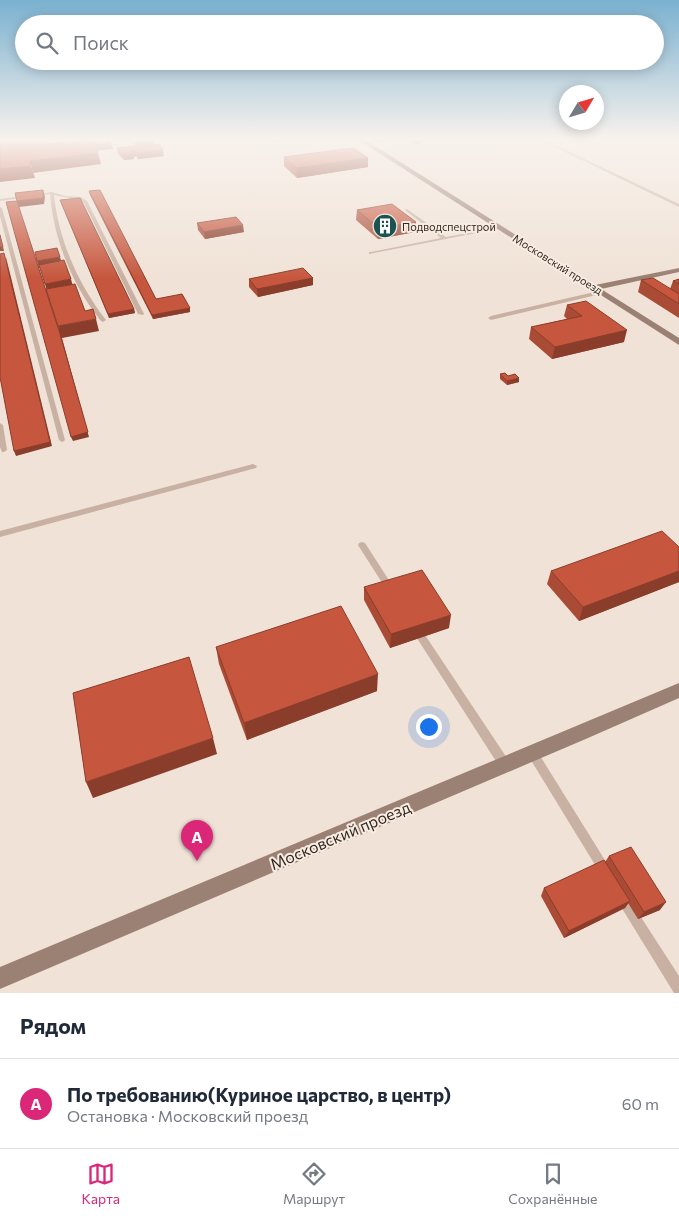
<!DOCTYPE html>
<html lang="ru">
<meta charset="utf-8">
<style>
body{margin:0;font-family:Commissioner,sans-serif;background:#f6f6f7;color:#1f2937}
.compass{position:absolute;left:559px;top:85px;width:45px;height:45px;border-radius:50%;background:#fff;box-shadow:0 2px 12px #0003;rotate:52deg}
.you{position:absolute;left:428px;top:726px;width:18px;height:18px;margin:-12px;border:4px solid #fff;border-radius:50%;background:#1a73e8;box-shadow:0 0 0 8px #1a73e833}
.badge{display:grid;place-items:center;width:32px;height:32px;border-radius:50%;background:#db2777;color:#fff;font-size:16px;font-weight:700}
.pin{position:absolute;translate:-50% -41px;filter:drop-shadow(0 1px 2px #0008)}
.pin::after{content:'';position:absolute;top:26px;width:18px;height:15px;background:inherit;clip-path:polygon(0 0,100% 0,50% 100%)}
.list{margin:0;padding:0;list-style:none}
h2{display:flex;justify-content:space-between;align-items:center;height:65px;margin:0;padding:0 20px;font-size:21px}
h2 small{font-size:16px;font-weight:400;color:#747a83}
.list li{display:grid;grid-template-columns:32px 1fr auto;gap:15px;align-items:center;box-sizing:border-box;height:90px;padding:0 20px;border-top:1px solid #e0e1e3}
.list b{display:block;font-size:19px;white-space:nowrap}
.list p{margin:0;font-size:16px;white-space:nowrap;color:#747a83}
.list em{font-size:16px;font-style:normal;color:#747a83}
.icon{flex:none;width:28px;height:28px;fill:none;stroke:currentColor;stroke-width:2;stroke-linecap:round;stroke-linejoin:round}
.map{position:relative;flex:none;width:679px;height:993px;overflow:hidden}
.search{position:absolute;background:#fff;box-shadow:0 2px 12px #0003;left:15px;right:15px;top:15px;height:55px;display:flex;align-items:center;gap:12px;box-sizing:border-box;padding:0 18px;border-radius:28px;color:#747a83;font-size:19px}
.sheet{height:155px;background:#fff}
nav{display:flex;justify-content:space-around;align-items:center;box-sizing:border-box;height:70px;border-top:1px solid #e0e1e3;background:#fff;font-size:14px;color:#747a83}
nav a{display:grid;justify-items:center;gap:2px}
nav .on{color:#db2777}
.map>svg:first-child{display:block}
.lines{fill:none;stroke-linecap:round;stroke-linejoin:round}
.lane{fill:#c8b1a2;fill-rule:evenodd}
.secondary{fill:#9b8074;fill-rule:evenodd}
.wall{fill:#aa4b35}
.shaded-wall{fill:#8b3d2b}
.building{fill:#c6573e;stroke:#8b3d2b}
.labels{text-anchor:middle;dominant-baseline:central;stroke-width:4;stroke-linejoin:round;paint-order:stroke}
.far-poi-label{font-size:11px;fill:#322824;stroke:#f8ece1;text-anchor:start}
.far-street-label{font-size:11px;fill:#322824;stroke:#f8ece1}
.near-street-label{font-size:16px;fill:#322824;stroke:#f8ece1}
</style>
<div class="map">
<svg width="679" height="993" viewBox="0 0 679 993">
<rect width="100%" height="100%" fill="#f0e2d6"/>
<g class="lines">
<!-- lane -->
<g class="lane">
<path d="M389 139H399L367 144 365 143Z"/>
<path d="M538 139H543L679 204V207Z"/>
<path d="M52 192 65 196 81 197 87 201 144 314 143 315 138 314 84 203C76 197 64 198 54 195 59 241 78 284 106 320L103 322 101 321C72 285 54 240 50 194L0 201V199Z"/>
<path d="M0 207 2 208 65 440 64 441 62 442 59 440 0 216Z"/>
<path d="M407 209 446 237 500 227 502 228 369 254V252H371L441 238 406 211 405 210Z"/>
<path d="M603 290 605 291V293L491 320 488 318 491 316Z"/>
<path d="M0 423 3 425 7 450 4 452H2L0 447Z"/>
<path d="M253 464 257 466 256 468 0 537V531Z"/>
<path d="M362 542 365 543 394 588 395 590 394 592 391 593 388 592 358 545 359 543Z"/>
<path d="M416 625 419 626 509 761 510 765 509 769 505 770 501 769 413 632 411 629 413 626Z"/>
<path d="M533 749 537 751 608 865 610 869 608 873 604 875 600 873 529 757 528 754 529 751Z"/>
<path d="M622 892 626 894 679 976V993H674L618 902 616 898 618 894Z"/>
</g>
<!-- secondary -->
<g class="secondary">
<path d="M357 139H364L595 285 679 268V272L601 289 679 338V345Z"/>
<path d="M679 683V698L588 738 0 989V967Z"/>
</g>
</g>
<!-- wall -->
<g class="wall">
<path d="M136 139H153L154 145 164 156 138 159 136 156 134 157V159L124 160 118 154 117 148 134 146V143H139Z"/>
<path d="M410 139H421L423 140 422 143 415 144 410 141Z"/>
<path d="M284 157 368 158V167L297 178 284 166Z"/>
<path d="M89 191 156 299 190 308V312L153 319 90 195Z"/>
<path d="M60 200 134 309 135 313 109 318Z"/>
<path d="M357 210 416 222 415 232 378 239 356 220Z"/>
<path d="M197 223 244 232 205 239 198 230Z"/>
<path d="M313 278V285L258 297 249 287V279Z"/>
<path d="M679 279V318L638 292 641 280 670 289 673 281Z"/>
<path d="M567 305 624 342 552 359 529 339 531 327 567 319 564 316Z"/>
<path d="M500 374 519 382 507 385 500 379Z"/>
<path d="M679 547V582L579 621 547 584 551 571Z"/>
<path d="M364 587 449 628 390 648 364 600Z"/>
<path d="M216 647 377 691 247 740 219 664Z"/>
<path d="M609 856 660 910 638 919 628 903 625 908 564 938 541 896 544 888 605 862Z"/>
</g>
<!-- shaded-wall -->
<g class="shaded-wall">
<path d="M153 139 154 145 141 146 140 140Z"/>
<path d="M273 139H296L274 142Z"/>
<path d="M423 140 422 143 415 144V141Z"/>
<path d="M111 143 113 149 74 153 73 146Z"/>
<path d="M132 150H135L136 156 134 157V159L124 160 123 154Z"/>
<path d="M163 150 164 156 138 159 137 153Z"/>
<path d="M98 153 101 164 33 173 30 161Z"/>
<path d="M368 158V167L297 178 296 168Z"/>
<path d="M31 166 35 178 0 182V169Z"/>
<path d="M43 190 45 197 44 204 19 207 17 201Z"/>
<path d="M416 222 415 232 378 239 379 228Z"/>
<path d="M243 225 244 232 205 239 204 232Z"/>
<path d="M0 234 4 251H0Z"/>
<path d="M6 257 52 446 16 456 14 451Z"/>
<path d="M60 257 62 264 39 268 37 261Z"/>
<path d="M313 278V285L258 297 257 289Z"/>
<path d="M71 279 73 287 47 291 45 284Z"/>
<path d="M190 308V312L153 319 152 315Z"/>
<path d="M134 309 135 313 109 318 108 314Z"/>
<path d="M96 319 99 331 62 338 89 437 73 441 71 437 58 326Z"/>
<path d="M627 330 624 342 552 359 555 347Z"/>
<path d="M519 378V382L507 385V381Z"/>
<path d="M679 571V582L579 621 583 607Z"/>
<path d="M451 615 449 628 390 648 391 634Z"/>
<path d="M378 674 377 691 247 740 244 723Z"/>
<path d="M213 738 217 754 93 798 86 782Z"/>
<path d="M630 901 625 908 564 938 569 931Z"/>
<path d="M666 902 660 910 638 919 644 912Z"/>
</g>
<!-- building -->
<g class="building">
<path d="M0 139H47L49 144 92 139 98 153 30 161 31 166 0 169Z"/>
<path d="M72 139H110L111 143 94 145 92 139 72 142Z"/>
<path d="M411 139H421L423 140 415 141Z"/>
<path d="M143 142 145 146 159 144 163 150 137 153 135 150H132L133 153 123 154 117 148 135 146 134 143Z"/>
<path d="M353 148 368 158 296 168 284 157Z"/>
<path d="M43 190V198L17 201 15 193Z"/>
<path d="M100 190 156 299 182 294 190 308 152 315 89 191Z"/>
<path d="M80 198 134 309 108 314 60 200Z"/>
<path d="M17 201 60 334 88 432 71 437 6 202Z"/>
<path d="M392 204 416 222 379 228 357 210Z"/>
<path d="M236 217 243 225 204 232 197 223Z"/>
<path d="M0 235 3 247H0Z"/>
<path d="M57 248 60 257 37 261 35 252Z"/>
<path d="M4 253 50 442 14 451 0 377V254Z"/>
<path d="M64 260 71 279 45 284 39 265Z"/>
<path d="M303 268 313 278 257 289 249 279Z"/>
<path d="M653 278 679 294V304L641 280Z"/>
<path d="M679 279V284L673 281Z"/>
<path d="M75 284 85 311 93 309 96 319 58 326 46 289Z"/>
<path d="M586 301 627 330 555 347 531 327 582 316 567 305Z"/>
<path d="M505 373 508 376 515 374 519 378 507 381 500 374Z"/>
<path d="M662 531 679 547V571L583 607 551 571Z"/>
<path d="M422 570 451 615 391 634 364 587Z"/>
<path d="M341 606 378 674 244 723 216 647Z"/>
<path d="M189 657 213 738 86 782 73 693Z"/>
<path d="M631 847 666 902 644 912 609 856Z"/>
<path d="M604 860 630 901 569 931 544 888Z"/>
</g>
<!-- sky -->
<linearGradient id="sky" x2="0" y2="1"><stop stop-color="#7ab1d0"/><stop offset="0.5" stop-color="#f8f2ed"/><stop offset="1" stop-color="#f8f2ed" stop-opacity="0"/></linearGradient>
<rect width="679" height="278" fill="url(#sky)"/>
<!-- icons -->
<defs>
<g id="building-disc" transform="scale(1.25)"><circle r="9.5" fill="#1b5353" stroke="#f8ece1"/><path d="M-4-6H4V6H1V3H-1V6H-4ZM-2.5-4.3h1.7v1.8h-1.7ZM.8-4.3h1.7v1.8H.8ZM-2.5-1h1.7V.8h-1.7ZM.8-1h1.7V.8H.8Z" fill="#fff"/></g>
</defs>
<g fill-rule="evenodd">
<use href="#building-disc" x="385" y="226"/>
</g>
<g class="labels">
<!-- far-poi labels -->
<g class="far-poi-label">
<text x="402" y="226">Подводспецстрой</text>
</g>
<!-- far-street labels -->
<g class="far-street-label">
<text transform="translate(558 264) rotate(32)">Московский проезд</text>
</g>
<!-- near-street labels -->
<g class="near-street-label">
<text transform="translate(340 835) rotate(-23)">Московский проезд</text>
</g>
</g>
</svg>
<svg class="compass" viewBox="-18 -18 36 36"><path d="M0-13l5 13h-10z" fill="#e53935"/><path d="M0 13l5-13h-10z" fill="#747a83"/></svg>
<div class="you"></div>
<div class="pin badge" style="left:197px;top:861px">A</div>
<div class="search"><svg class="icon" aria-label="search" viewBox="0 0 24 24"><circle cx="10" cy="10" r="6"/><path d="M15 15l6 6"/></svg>Поиск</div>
</div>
<section class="sheet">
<h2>Рядом<small></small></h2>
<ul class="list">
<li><span class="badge">A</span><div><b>По требованию(Куриное царство, в центр)</b><p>Остановка · Московский проезд</p></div><em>60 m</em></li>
</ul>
</section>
<nav>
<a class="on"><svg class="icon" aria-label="map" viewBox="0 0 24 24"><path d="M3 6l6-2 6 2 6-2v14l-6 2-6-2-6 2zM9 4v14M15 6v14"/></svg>Карта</a>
<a><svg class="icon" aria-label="directions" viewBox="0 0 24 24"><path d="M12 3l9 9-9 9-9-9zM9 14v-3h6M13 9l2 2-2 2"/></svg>Маршрут</a>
<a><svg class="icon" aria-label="saved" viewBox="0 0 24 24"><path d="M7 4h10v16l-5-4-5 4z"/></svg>Сохранённые</a>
</nav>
